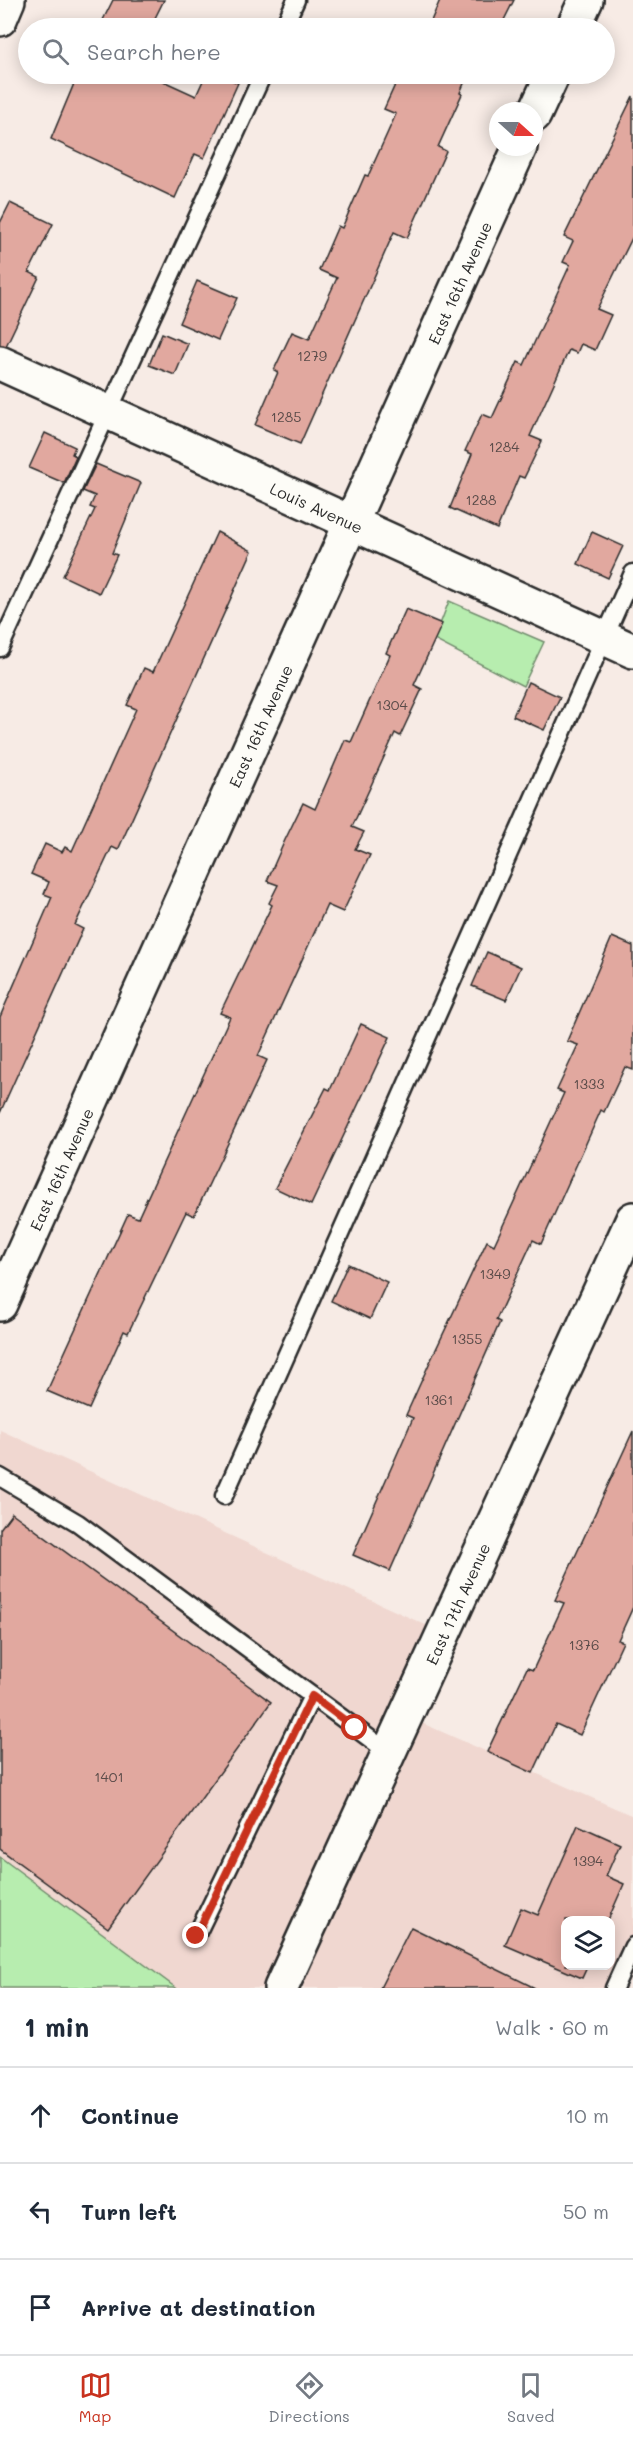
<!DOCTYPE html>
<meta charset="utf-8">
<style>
body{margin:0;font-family:Mali,sans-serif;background:#f6f6f7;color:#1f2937}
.controls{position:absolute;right:18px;bottom:18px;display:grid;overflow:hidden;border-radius:12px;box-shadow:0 3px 15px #0003}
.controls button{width:54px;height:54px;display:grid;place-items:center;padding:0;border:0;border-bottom:2px solid #e0e1e3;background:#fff;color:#1f2937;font:30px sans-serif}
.compass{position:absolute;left:489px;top:102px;width:54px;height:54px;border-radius:50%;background:#fff;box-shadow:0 3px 15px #0003;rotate:111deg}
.stop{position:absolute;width:18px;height:18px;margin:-14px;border:4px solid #c8321e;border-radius:50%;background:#fff}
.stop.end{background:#c8321e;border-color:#fff;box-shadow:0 2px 6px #0008}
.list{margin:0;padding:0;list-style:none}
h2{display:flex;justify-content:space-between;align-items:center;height:78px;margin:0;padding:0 24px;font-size:26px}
h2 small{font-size:20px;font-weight:400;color:#747a83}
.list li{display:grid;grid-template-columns:39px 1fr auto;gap:18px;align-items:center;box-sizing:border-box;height:96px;padding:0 24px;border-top:2px solid #e0e1e3}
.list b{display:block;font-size:22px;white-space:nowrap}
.list em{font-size:20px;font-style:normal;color:#747a83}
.icon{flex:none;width:33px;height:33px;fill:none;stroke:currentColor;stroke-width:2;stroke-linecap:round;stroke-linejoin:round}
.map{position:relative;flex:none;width:633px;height:1988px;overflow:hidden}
.search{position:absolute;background:#fff;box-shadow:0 3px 15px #0003;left:18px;right:18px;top:18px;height:66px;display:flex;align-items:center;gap:15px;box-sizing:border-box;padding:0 21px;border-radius:33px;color:#747a83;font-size:22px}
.sheet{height:366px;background:#fff}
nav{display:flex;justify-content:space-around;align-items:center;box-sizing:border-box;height:84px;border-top:2px solid #e0e1e3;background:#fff;font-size:16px;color:#747a83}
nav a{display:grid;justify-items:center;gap:3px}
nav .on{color:#c8321e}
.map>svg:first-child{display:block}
.built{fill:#f0d7d0;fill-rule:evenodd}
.green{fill:#b7edaf;stroke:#718c6d;stroke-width:1.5}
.building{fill:#e1a89f;stroke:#2b2b2b;stroke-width:1.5}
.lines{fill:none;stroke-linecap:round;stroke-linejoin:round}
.lane-casing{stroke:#2b2b2b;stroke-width:21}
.street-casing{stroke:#2b2b2b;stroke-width:38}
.secondary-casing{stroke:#2b2b2b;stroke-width:38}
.lane{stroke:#fdfcf7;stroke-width:16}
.street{stroke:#fdfcf7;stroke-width:33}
.secondary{stroke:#fdfcf7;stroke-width:33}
.route{stroke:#c8321e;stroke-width:8}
.labels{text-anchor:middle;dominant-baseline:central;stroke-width:4.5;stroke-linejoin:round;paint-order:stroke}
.number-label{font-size:14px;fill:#584a48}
.street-label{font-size:16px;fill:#2b2b2b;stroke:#fdfcf7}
</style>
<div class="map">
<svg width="633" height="1988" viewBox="0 0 633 1988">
<rect width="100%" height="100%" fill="#f7ebe5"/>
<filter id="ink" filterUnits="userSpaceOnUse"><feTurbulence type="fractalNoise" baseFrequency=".0167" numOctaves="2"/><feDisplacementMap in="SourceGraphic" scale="12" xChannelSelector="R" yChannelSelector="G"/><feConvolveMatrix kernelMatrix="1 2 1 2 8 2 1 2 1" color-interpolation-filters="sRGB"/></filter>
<g filter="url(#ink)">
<!-- built -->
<path class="built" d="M0 1430 441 1632 406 1716 633 1816V1954L618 1988H176L0 1857ZM566 1920H610V1966H566Z"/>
<!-- green -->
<g class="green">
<path d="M449 601 544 642 523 686 434 640Z"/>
<path d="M0 1857 176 1988H0Z"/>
</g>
<!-- building -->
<g class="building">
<path d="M113 0H164L150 28H99Z"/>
<path d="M440 0H514L500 28H428Z"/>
<path d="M78 74H148L196 96 206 74H218L238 83 204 158 195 154 175 198 51 139Z"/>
<path d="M400 74H468L460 93 462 94 438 147 446 151 407 238 394 232 300 444 255 425 278 372 274 370 292 332 309 339 337 278 319 270 338 226 342 228 365 175 368 176 396 114 384 109Z"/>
<path d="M633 96V236L597 309 611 315 595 350 581 344 577 353 569 350 530 436 542 441 524 478 519 476 497 529 450 508 472 454 465 451 482 414 492 418 518 362 524 365 570 265 563 262 573 241 564 237Z"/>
<path d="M10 203 53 224 29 272 39 277 6 346 0 345V223Z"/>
<path d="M197 281 237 298 218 340 179 323Z"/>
<path d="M162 333 188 344 175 375 149 365Z"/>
<path d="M45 433 75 447 72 454 76 456 64 483 29 468Z"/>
<path d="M96 464 141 483 112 553 117 555 99 593 63 576 95 509 90 507 95 496 83 491Z"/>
<path d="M217 532 252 551 118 850 112 847 75 925 83 929 0 1113V1017L52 897 44 894 49 882 31 874 45 844 62 852 65 847 72 851 136 709 127 705 144 668 153 672Z"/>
<path d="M592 532 623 546 608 578 578 564Z"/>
<path d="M406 609 442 624 414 685 422 689 400 736 395 733 352 827 364 832 355 849 370 855 343 912 327 905 258 1056 267 1060 194 1216 186 1212 128 1333 124 1331 89 1409 47 1391 128 1214 138 1218 230 1017 220 1013 272 905 269 903 278 885 267 881 285 840 303 803 315 809 345 740 351 742 390 655 386 653Z"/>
<path d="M528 682 560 697 544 730 513 716Z"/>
<path d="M612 937 633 946V1070L625 1067 604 1112 601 1110 541 1244 533 1240 496 1320 500 1322 390 1571 353 1555 413 1418 406 1415 429 1364 487 1241 494 1245 564 1093 557 1090 578 1045 567 1041Z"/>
<path d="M487 952 521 967 506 1000 472 986Z"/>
<path d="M361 1024 390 1037 311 1205 275 1188 326 1088 330 1090Z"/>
<path d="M348 1264 387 1282 370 1319 331 1301Z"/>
<path d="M633 1431V1607L618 1640 623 1642 580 1735 556 1724 533 1773 487 1752 527 1668 533 1670 564 1603 555 1600Z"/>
<path d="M12 1513 271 1702 108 1928 0 1849V1529Z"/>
<path d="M578 1825 620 1844 606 1876 624 1884 608 1920H566V1965H588L582 1978 505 1945 521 1908 538 1915Z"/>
<path d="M411 1927 535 1988H380Z"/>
</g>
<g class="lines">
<!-- lane casing -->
<g class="lane-casing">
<g id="lane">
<path d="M283 28 296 0"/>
<path d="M0 648 263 74"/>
<path d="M0 1477 78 1523 388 1752"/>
<path d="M224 1496 633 573"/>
<path d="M196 1936 312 1696"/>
<path d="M614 1988 633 1946"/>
</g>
</g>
<!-- street casing -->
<g class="street-casing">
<g id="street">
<path d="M0 19 8 0"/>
<path d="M573 28 586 0"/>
<path d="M534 115 553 74"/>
<path id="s1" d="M0 363 633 651"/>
<path id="s2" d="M0 1304 520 147"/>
</g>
</g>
<!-- secondary casing -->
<g class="secondary-casing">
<g id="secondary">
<path id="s3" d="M281 1988 633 1219"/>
</g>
</g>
<!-- lane -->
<use href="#lane" class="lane"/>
<!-- street -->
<use href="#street" class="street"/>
<!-- secondary -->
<use href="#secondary" class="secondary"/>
</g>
</g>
<g class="lines" filter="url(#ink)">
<!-- route -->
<path class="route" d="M196 1936 312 1696 355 1728"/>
</g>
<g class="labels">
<!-- number labels -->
<g class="number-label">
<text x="312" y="355">1279</text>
<text x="286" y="416">1285</text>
<text x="504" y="446">1284</text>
<text x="481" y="499">1288</text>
<text x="392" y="704">1304</text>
<text x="589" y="1083">1333</text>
<text x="495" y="1273">1349</text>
<text x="467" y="1338">1355</text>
<text x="439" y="1399">1361</text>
<text x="584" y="1644">1376</text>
<text x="109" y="1776">1401</text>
<text x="588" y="1860">1394</text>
</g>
<!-- street labels -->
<g class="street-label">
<text stroke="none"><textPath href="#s2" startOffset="1120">East 16th Avenue</textPath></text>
<text stroke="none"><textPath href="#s1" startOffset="348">Louis Avenue</textPath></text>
<text stroke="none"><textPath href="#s2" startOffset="634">East 16th Avenue</textPath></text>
<text stroke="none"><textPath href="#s2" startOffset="148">East 16th Avenue</textPath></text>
<text stroke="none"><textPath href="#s3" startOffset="423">East 17th Avenue</textPath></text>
</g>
</g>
</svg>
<div class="controls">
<button><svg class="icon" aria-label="layers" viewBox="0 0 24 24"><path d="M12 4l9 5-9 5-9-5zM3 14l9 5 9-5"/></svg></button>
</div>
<svg class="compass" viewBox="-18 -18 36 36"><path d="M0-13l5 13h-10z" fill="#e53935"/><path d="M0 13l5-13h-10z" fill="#747a83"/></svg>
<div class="stop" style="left:355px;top:1728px"></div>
<div class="stop end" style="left:196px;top:1936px"></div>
<div class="search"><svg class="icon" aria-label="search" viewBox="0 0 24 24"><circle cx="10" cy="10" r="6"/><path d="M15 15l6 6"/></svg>Search here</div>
</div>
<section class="sheet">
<h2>1 min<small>Walk · 60 m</small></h2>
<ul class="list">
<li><svg class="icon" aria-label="ahead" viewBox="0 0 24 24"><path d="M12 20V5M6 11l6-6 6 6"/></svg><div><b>Continue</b></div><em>10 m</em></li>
<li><svg class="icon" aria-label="left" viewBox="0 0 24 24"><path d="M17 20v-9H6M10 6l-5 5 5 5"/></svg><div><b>Turn left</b></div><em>50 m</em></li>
<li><svg class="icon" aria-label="arrive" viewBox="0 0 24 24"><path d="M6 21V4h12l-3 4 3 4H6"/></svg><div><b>Arrive at destination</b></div></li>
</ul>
</section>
<nav>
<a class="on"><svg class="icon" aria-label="map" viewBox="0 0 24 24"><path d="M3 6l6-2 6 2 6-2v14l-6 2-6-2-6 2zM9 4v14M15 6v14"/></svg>Map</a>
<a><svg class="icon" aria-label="directions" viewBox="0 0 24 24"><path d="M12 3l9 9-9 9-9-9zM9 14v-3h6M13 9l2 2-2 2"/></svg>Directions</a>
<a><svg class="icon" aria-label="saved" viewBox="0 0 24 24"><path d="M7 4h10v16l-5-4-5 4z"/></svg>Saved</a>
</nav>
